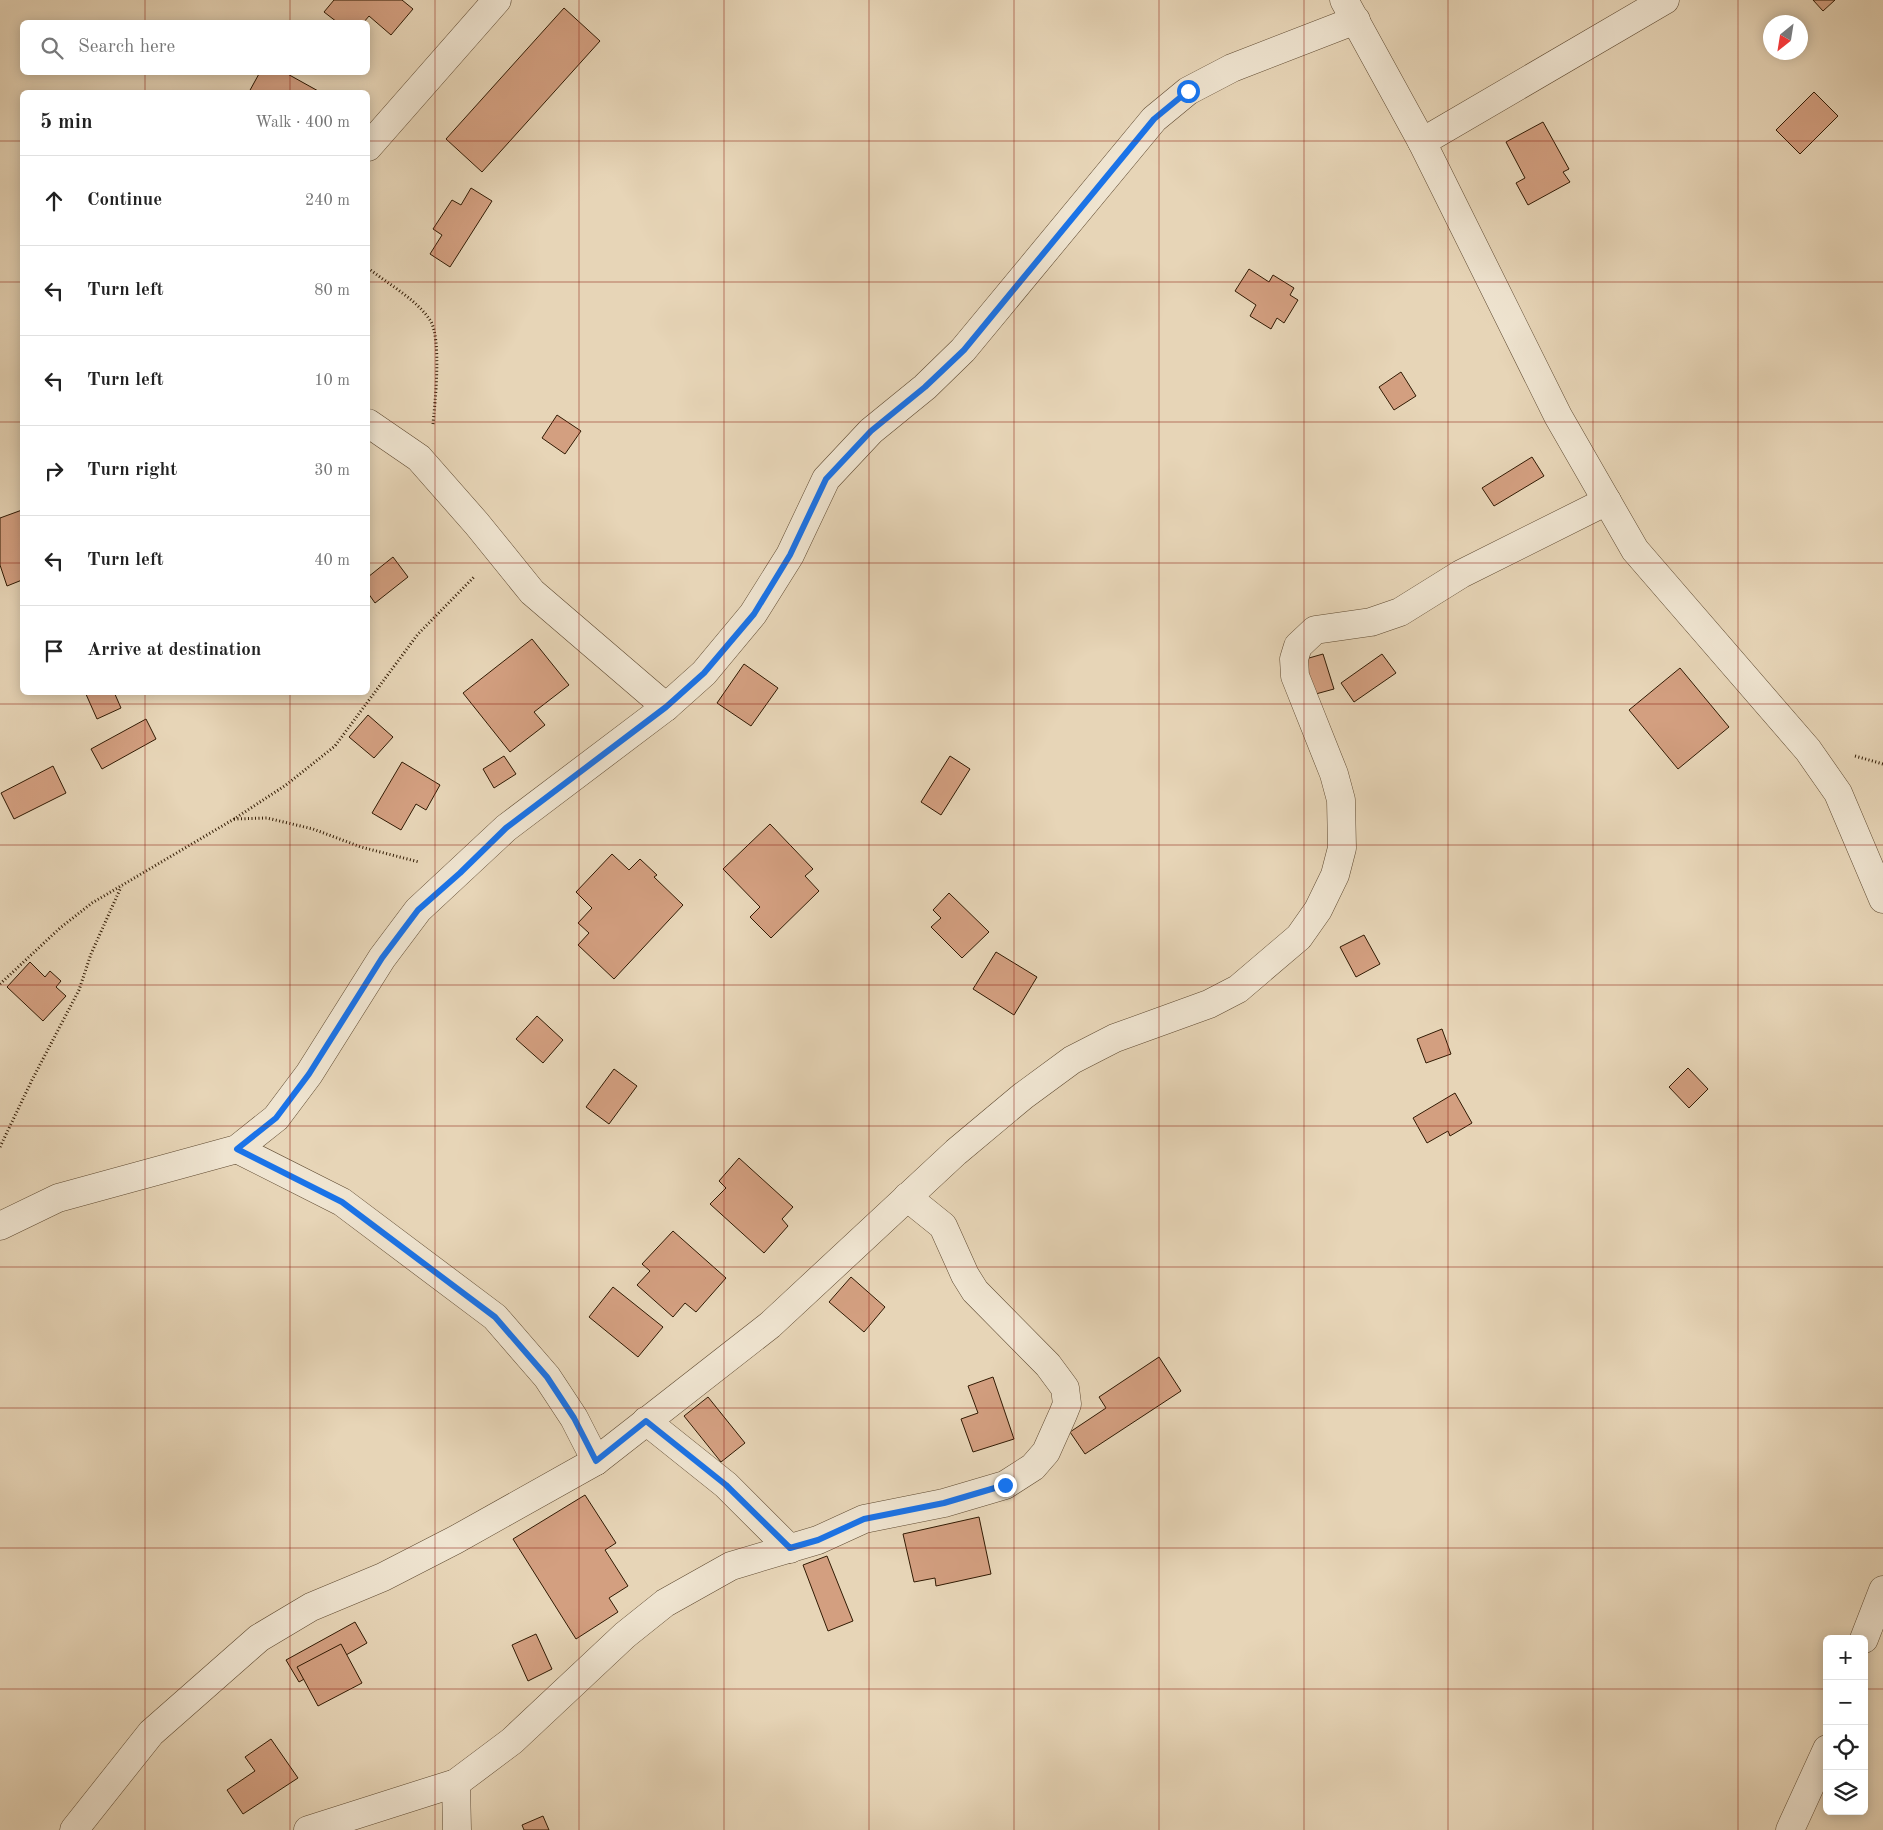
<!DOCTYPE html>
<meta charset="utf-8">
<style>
body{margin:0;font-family:"Old Standard TT",serif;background:#f2f2f2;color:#222}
.controls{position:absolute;right:15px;bottom:15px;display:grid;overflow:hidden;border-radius:8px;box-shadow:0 2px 12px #0003}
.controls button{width:45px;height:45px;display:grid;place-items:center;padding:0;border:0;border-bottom:1px solid #e0e0e0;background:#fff;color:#222;font:25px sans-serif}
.compass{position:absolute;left:1763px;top:15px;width:45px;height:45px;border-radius:50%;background:#fff;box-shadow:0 2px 12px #0003;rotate:210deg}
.stop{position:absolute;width:15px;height:15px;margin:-11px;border:4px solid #1a73e8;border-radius:50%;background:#fff}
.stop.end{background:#1a73e8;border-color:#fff;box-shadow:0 1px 5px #0008}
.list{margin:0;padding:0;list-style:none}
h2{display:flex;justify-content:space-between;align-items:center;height:65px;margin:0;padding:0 20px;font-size:21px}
h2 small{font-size:16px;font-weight:400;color:#767676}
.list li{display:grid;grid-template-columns:32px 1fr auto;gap:15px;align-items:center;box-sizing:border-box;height:90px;padding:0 20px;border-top:1px solid #e0e0e0}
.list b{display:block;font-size:19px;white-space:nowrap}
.list em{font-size:16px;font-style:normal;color:#767676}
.icon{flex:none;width:28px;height:28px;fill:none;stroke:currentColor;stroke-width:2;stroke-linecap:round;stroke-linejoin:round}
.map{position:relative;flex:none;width:1883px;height:1830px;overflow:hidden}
.search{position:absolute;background:#fff;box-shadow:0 2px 12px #0003;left:20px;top:20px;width:350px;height:55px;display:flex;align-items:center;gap:12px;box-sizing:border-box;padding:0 18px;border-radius:8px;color:#767676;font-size:19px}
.panel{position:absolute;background:#fff;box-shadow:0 2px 12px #0003;left:20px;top:90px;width:350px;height:605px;border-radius:8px}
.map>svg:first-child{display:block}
.building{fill:#d39f80;stroke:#311a03}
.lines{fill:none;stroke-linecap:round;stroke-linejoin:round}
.street-casing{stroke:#5e4930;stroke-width:29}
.path{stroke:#311a03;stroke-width:3;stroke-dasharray:1 2.5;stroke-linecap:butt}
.street{stroke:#efe4d0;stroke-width:28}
.route{stroke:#1a73e8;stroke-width:6}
.grid{fill:none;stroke:#8f2418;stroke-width:1;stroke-opacity:0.55}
</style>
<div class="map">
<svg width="1883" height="1830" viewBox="0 0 1883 1830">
<rect width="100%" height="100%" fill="#e7d5b7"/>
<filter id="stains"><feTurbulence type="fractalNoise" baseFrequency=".004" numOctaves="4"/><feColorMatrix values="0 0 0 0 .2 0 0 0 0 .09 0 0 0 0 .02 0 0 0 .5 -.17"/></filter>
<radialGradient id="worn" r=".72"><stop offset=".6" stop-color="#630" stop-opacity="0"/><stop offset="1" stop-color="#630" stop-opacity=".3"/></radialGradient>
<!-- building -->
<g class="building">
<path d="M334 0H402L413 9 391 35 369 16 364 22H337L324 12Z"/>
<path d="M1813 0H1835L1823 11Z"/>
<path d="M564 8 600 41 482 172 446 139Z"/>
<path d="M260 72H284L320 92H249Z"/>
<path d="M1814 92 1838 116 1800 154 1776 130Z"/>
<path d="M1543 122 1569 169 1563 172 1570 182 1528 205 1516 183 1525 178 1506 142Z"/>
<path d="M471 188 492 201 450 267 430 254 442 235 433 229 452 200 461 205Z"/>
<path d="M1249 269 1269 282 1273 275 1294 288 1290 295 1298 300 1284 323 1277 318 1271 329 1250 316 1256 305 1235 291Z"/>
<path d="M1401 372 1416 396 1394 410 1379 387Z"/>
<path d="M557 415 581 431 565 454 542 438Z"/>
<path d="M1532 457 1544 476 1494 506 1482 488Z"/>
<path d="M22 510V580L7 586 0 565V518Z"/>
<path d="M393 557 408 577 375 603 368 593V577Z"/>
<path d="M532 639 569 685 534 712 545 725 510 752 463 693Z"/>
<path d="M1323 654 1334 689 1312 695 1302 660Z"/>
<path d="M1382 654 1396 673 1354 702 1341 683Z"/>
<path d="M744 664 778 688 751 726 717 703Z"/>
<path d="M1680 668 1729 727 1678 769 1629 710Z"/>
<path d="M85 692H114L121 708 97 719Z"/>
<path d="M368 715 393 737 374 758 349 737Z"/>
<path d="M146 719 156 739 102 769 91 749Z"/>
<path d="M504 756 516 774 494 788 483 769Z"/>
<path d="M950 756 970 769 941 815 921 802Z"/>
<path d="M402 762 440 785 426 810 416 804 401 830 372 813Z"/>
<path d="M53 766 66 793 14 819 1 793Z"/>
<path d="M770 824 813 869 805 876 819 891 771 938 750 917 760 907 723 869Z"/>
<path d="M612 854 629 870 640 859 657 875 654 877 683 905 614 979 578 945 589 933 578 923 592 908 576 892Z"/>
<path d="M949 893 989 932 962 958 931 927 941 918 933 910Z"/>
<path d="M1364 935 1380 964 1356 977 1340 947Z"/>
<path d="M996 952 1037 977 1014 1015 973 989Z"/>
<path d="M30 962 45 977 50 971 61 981 56 987 66 996 43 1021 7 987Z"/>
<path d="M537 1016 563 1040 543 1063 516 1039Z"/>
<path d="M1442 1029 1451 1054 1426 1063 1417 1039Z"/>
<path d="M1688 1068 1708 1089 1689 1108 1669 1087Z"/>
<path d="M614 1069 637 1086 609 1124 586 1107Z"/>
<path d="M1455 1093 1472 1123 1450 1136 1448 1131 1427 1143 1413 1118Z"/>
<path d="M739 1158 793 1207 782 1219 788 1226 764 1253 710 1204 726 1188 719 1181Z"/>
<path d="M673 1231 726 1278 696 1312 685 1303 673 1317 637 1285 650 1271 642 1264Z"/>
<path d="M851 1277 885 1307 864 1332 829 1302Z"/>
<path d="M613 1287 663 1327 638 1357 589 1317Z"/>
<path d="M1159 1357 1181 1391 1085 1454 1070 1432 1106 1408 1099 1397Z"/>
<path d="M993 1377 1014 1439 973 1452 961 1419 978 1413 968 1386Z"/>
<path d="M708 1397 745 1443 721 1462 684 1416Z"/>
<path d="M585 1495 616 1543 605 1550 628 1586 609 1598 618 1612 576 1639 513 1539Z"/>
<path d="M979 1517 991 1574 936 1586 935 1578 914 1582 903 1534Z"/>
<path d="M827 1556 853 1621 828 1631 803 1565Z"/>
<path d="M355 1622 367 1643 299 1682 286 1660Z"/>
<path d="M536 1634 552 1669 528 1681 512 1645Z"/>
<path d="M341 1644 362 1683 318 1706 297 1667Z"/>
<path d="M271 1739 298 1778 243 1814 227 1790 255 1771 245 1757Z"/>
<path d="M543 1816 549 1830H524L522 1825Z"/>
</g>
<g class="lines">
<!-- street casing -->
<g class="street-casing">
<g id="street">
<path d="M1344 0 1422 142 1558 416 1635 550 1808 750 1838 793 1883 899"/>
<path d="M1422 142 1665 0"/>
<path d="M368 147 497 0"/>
<path d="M368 423 419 458 477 524 532 592 666 707"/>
<path d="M237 1149 342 1202 495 1317 547 1377 574 1418 596 1461"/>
<path d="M0 1226 58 1198 237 1149 276 1118 309 1074 382 958 418 910 506 828 666 707 704 673 753 614 790 555 826 479 871 431 925 387 963 350 1154 119 1188 91 1232 68 1356 20"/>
<path d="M646 1421 726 1485 790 1549"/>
<path d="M1864 1639 1883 1590"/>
<path d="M456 1783 457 1830"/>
<path d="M74 1830 151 1733 259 1638 311 1607 383 1577 455 1540 596 1461 770 1325 956 1152 1023 1096 1072 1060 1115 1038 1209 1004 1238 989 1299 937 1318 910 1335 875 1342 848 1341 800 1334 774 1295 676 1294 659 1298 646 1315 630 1371 622 1400 612 1461 574 1607 501"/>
<path d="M308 1830 456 1783 512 1741 625 1635 665 1603 731 1566 818 1540 864 1519 944 1503 1005 1485 1033 1467 1046 1452 1063 1414 1067 1404 1065 1388 1048 1365 975 1291 965 1275 943 1226 907 1197"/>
<path d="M1790 1830 1827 1749"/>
</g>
</g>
<!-- path -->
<g class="path">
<path d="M368 268C388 284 416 299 430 320 442 338 435 403 433 424"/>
<path d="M1855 756 1883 764"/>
<path d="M234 819 267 818 313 829 361 847 419 862"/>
<path d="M0 984 60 928 92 903 234 819 286 785 335 746 418 634 474 577"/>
<path d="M0 1147 32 1080 79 990 91 954 121 887"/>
</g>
<!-- street -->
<use href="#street" class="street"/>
</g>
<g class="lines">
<!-- route -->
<path class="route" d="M1005 1485 944 1503 864 1519 818 1540 790 1548 726 1485 646 1421 596 1461 574 1418 547 1377 495 1317 342 1202 237 1149 276 1118 309 1074 382 958 418 910 460 873 506 828 666 707 704 673 754 614 790 555 826 479 871 431 925 387 964 350 1154 119 1188 91"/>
</g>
<!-- grid -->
<path class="grid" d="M145 0V22M290 0V22M435 0V1830M579 0V1830M724 0V1830M869 0V1830M1014 0V1830M1159 0V1830M1304 0V1830M1448 0V1830M1593 0V1830M1738 0V1830M145 72V92M290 72V92M0 141H22M368 141H1883M0 282H22M368 282H1883M0 422H22M368 422H1883M0 563H22M368 563H1883M145 692V1830M290 692V1830M0 704H1883M0 845H1883M0 985H1883M0 1126H1883M0 1267H1883M0 1408H1883M0 1548H1883M0 1689H1827M1864 1689H1883"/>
<rect width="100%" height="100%" filter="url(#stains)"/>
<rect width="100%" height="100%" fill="url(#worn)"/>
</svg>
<div class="controls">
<button>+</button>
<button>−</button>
<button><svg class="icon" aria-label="locate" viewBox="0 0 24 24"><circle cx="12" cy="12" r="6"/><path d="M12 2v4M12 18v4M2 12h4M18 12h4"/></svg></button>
<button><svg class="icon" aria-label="layers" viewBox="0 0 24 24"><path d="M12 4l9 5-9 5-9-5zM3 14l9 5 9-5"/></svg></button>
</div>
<svg class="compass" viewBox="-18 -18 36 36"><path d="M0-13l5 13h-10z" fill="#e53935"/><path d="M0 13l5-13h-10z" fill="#767676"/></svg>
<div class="stop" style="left:1188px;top:91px"></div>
<div class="stop end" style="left:1005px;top:1485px"></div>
<div class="search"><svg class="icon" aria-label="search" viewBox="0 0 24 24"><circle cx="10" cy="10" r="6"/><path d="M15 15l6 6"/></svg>Search here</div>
<section class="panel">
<h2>5 min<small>Walk · 400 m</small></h2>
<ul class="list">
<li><svg class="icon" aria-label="ahead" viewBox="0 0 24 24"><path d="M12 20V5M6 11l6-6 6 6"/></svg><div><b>Continue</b></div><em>240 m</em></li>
<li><svg class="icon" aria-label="left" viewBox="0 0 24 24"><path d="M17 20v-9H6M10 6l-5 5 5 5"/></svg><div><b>Turn left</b></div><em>80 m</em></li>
<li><svg class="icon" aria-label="left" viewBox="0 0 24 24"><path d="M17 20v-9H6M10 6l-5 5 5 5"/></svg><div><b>Turn left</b></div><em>10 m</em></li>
<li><svg class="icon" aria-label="right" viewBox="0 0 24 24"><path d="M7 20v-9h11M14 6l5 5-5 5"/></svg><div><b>Turn right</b></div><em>30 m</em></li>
<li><svg class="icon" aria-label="left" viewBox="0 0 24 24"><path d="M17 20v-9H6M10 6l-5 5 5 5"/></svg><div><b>Turn left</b></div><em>40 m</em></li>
<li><svg class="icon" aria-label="arrive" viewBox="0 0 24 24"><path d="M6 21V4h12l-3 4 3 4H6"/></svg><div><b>Arrive at destination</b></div></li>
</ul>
</section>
</div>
